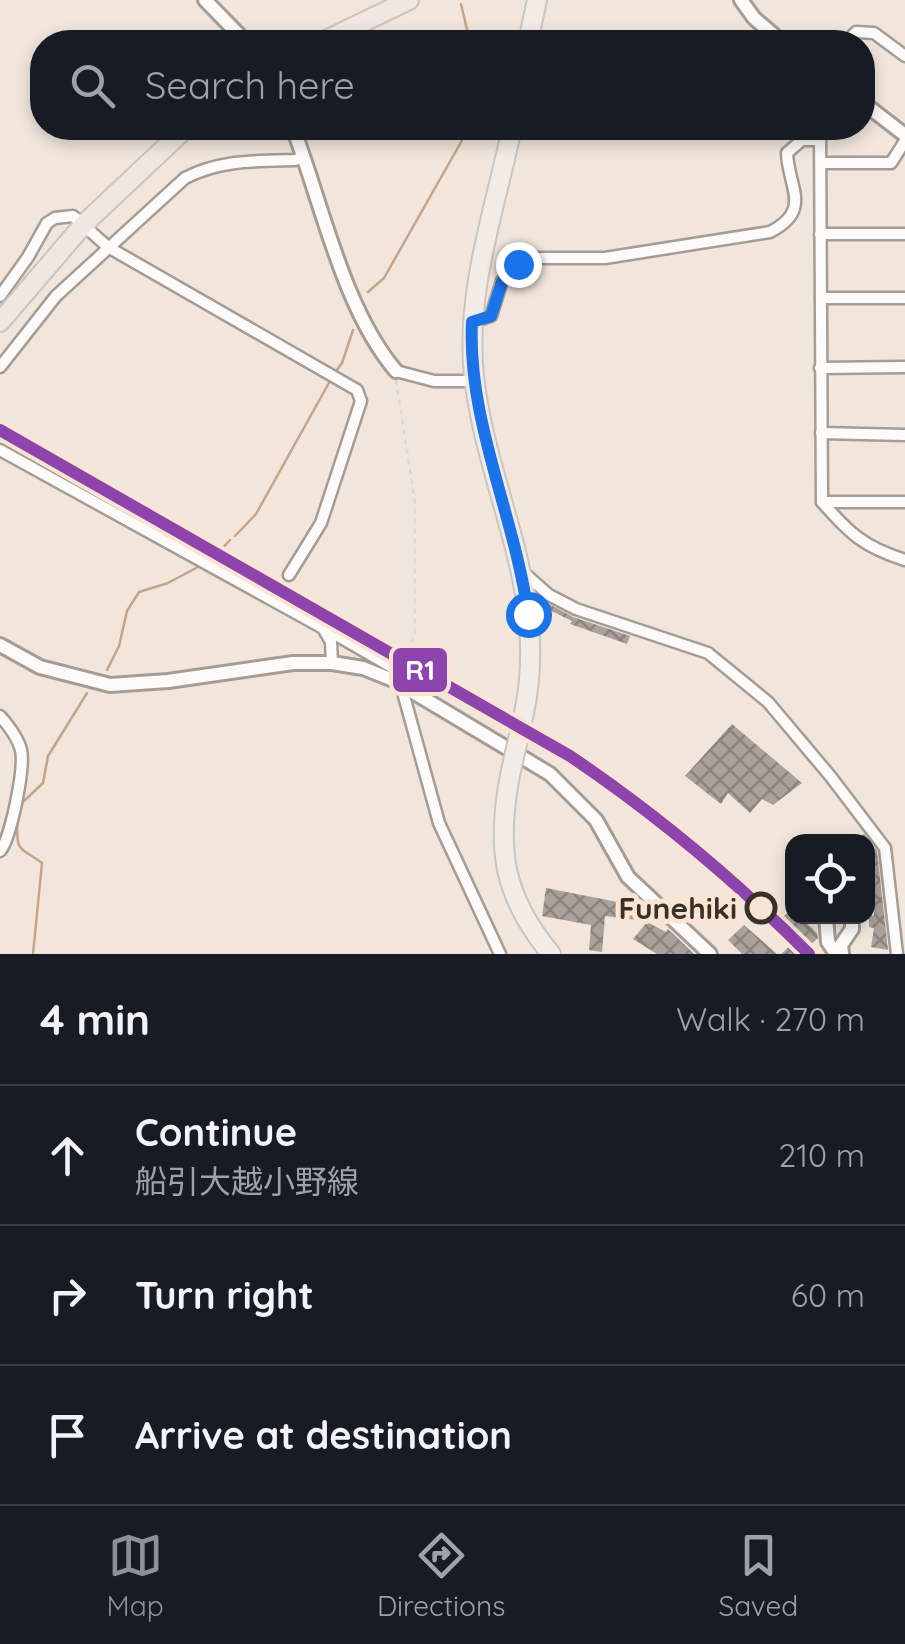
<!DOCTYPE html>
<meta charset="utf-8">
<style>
body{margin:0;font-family:Quicksand,"Noto Sans JP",sans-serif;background:#20242c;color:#f1f3f6}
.controls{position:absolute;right:30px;bottom:30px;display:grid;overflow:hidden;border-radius:20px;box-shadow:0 5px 15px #0003}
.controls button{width:90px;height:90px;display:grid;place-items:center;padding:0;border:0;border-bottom:2px solid #363941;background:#171b24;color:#f1f3f6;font:50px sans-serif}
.stop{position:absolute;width:30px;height:30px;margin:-22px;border:8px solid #1a73e8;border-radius:50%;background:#fff}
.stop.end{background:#1a73e8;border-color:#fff;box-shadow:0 2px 10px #0008}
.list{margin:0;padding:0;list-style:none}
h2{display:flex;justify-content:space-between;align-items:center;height:130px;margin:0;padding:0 40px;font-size:42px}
h2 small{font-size:32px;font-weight:400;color:#9ea1a6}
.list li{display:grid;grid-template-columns:65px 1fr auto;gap:30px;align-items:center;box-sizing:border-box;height:140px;padding:0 40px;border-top:2px solid #363941}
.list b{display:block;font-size:38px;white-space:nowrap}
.list p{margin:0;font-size:32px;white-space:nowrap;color:#9ea1a6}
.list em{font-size:32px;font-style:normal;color:#9ea1a6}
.icon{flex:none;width:55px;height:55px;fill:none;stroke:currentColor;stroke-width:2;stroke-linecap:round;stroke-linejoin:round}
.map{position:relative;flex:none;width:905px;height:954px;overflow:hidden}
.search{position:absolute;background:#171b24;box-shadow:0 5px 15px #0003;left:30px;right:30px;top:30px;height:110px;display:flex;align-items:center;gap:25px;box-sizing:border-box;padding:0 35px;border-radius:40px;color:#9ea1a6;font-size:38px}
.sheet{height:550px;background:#171b24}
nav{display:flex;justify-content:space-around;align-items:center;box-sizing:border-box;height:140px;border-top:2px solid #363941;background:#171b24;font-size:28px;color:#9ea1a6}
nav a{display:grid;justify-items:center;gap:5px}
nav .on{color:#8c9099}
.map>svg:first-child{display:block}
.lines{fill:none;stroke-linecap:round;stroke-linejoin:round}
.stream{stroke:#c4a589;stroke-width:2.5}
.building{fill:url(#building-cross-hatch)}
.minor-casing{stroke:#a59c94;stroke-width:15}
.tertiary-casing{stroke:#a59c94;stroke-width:18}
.primary-casing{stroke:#cbc5c0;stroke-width:22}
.trunk-casing{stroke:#cbc5c0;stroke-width:22}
.path{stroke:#dbd8d5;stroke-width:2.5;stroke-dasharray:5 5;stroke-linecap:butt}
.minor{stroke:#fdfbfa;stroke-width:10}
.tertiary{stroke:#fdfbfa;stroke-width:12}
.primary{stroke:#f3ece6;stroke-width:18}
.trunk{stroke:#f0e8e0;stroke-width:18}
.primary-bridge-casing{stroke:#cbc5c0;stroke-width:22;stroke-linecap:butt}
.primary-bridge{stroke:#f3ece6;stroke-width:18}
.rail-1-casing{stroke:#fae5d4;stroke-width:20}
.rail-1{stroke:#8e44ad;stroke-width:12}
.route{stroke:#1a73e8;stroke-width:12}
.stop-dot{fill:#fae5d4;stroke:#38312a;stroke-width:5}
.labels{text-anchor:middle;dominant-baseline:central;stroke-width:10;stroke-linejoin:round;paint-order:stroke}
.stop-label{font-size:30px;font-weight:bold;fill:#38312a;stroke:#fae5d4;text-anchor:end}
.line-badge{stroke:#fae5d4;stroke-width:4}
.badge-label{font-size:28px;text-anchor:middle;font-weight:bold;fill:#fff}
</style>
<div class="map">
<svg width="905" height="954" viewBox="0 0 905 954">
<defs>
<pattern id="building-cross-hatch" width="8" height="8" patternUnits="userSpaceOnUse" patternTransform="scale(2.5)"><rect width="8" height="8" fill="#aaa19a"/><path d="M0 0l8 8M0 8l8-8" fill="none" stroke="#8b847e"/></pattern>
</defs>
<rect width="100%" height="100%" fill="#f2e6dc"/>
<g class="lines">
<!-- stream -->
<g class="stream">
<path d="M461 4 470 42"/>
<path d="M368 292 384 278 469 128"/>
<path d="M334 374 342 363 353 330"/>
<path d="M235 536 256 514 330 381"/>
<path d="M219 552 230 540"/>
<path d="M107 670 119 646 127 611 139 592 168 583 198 567"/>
<path d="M24 801 43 783 48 756 87 693"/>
<path d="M17 819C17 853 17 845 42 863L33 954"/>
</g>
</g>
<!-- building -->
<g class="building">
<path d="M538 598 573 617 630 636 627 644 570 624 572 621 539 605Z"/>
<path d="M732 724 802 783 773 805 762 799 750 813 728 793 721 804 685 776Z"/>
<path d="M864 834 877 851 888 950 871 947 874 928 869 927V915L874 916 873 863 868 856V842H850Z"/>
<path d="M546 888 638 906 636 920 605 916 602 952 589 950 591 925 542 916Z"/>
<path d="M792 909V916H799L817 933 818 938 800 954H781L801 936 781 919Z"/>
<path d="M647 922 666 932 668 929 694 954H657L633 939Z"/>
<path d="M744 925 777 954H742L728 940Z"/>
</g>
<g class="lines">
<!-- minor casing -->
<g class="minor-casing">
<g id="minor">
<path d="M846 42 856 32 874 33 905 56"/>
<path d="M820 128 822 502C850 534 864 547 905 560"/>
<path d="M821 163H891L905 141"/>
<path d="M820 234H905"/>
<path d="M0 296 28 257 47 223 55 218 73 216 108 247 357 390 361 401 321 523 289 575"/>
<path d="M821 298H905"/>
<path d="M473 322 491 316 502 281 511 269 528 258H605L770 232C813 210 788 187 787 153L802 140H820"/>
<path d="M0 367 56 296 185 178C220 160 255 161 295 160L304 157"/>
<path d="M820 368 905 367"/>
<path d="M396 371 434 381H475"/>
<path d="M821 433 905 435"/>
<path d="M0 450 323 628 331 642 332 663"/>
<path d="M822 502H905"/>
<path d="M523 572 549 595 576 609 708 653 768 702 831 777 885 848 897 954"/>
<path d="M324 628 395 669 411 689"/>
<path d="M406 688 404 696 439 823 500 954"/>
<path d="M0 716C8 725 18 738 21 750 25 768 11 838 0 851"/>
</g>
</g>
<!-- tertiary casing -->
<g class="tertiary-casing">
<g id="tertiary">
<path d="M205 0 246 42"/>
<path d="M741 0 754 18 782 42"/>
<path d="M862 102 905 135"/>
<path d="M293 128C322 203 343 309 396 371"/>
<path d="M0 645 40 667 110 685 168 681 293 663H332L363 668 393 680 550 774 596 820 628 877 710 954"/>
<path d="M826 916 828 942 836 954"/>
<path d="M842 954 841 945 852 929V916"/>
</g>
</g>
<!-- primary casing -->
<g class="primary-casing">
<g id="primary">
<path d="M528 42 537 0"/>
<path d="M512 128C495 209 465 293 474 376 487 493 550 591 524 713"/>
<path d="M510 775C496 849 503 896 551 954"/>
</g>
</g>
<!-- trunk casing -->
<g class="trunk-casing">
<g id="trunk">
<path d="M322 42 409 0"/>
<path d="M0 322 84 224 186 128"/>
</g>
</g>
<!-- path -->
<path class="path" d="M396 380 415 503V633L404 663"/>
<!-- minor -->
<use href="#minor" class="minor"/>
<!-- tertiary -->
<use href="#tertiary" class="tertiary"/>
<!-- primary -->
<use href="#primary" class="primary"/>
<!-- trunk -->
<use href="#trunk" class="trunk"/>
<!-- primary-bridge casing -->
<g class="primary-bridge-casing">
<path id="primary-bridge" d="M510 775 524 713"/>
</g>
<!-- primary-bridge -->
<use href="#primary-bridge" class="primary-bridge"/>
<!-- rail-1 casing -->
<g class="rail-1-casing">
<path id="rail-1" d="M0 430 570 756C656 814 735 880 809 954"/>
</g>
<!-- rail-1 -->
<use href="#rail-1" class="rail-1"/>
</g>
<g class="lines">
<!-- route -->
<path class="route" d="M518 264 502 282 491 316 472 322C467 421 515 516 528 614"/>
</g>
<!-- markers -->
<circle class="stop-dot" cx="761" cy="908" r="14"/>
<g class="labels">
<!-- stop labels -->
<g class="stop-label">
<text x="737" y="908">Funehiki</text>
</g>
</g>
<rect class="line-badge" x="391" y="646" width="58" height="48" rx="10" fill="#8e44ad"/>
<g class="badge-label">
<text x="420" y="680">R1</text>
</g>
</svg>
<div class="controls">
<button><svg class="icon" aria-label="locate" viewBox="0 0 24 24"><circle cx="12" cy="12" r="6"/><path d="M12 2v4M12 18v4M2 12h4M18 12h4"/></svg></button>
</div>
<div class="stop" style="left:528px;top:614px"></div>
<div class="stop end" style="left:518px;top:264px"></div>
<div class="search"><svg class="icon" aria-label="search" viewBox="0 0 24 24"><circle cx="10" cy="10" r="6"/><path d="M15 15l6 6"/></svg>Search here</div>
</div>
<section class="sheet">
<h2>4 min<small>Walk · 270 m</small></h2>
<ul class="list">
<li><svg class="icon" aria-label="ahead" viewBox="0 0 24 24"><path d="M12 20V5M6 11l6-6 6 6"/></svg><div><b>Continue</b><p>船引大越小野線</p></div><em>210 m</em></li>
<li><svg class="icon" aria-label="right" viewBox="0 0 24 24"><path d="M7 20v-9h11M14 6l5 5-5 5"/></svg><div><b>Turn right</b></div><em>60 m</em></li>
<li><svg class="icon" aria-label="arrive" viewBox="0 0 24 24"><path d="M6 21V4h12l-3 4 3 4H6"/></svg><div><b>Arrive at destination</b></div></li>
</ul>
</section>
<nav>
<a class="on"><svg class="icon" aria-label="map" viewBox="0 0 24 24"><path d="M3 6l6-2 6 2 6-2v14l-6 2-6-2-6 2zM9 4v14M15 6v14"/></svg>Map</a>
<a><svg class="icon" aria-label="directions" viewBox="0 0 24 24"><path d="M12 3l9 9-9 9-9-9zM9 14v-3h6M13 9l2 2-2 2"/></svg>Directions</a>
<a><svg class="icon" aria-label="saved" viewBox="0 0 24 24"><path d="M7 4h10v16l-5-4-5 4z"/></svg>Saved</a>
</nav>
